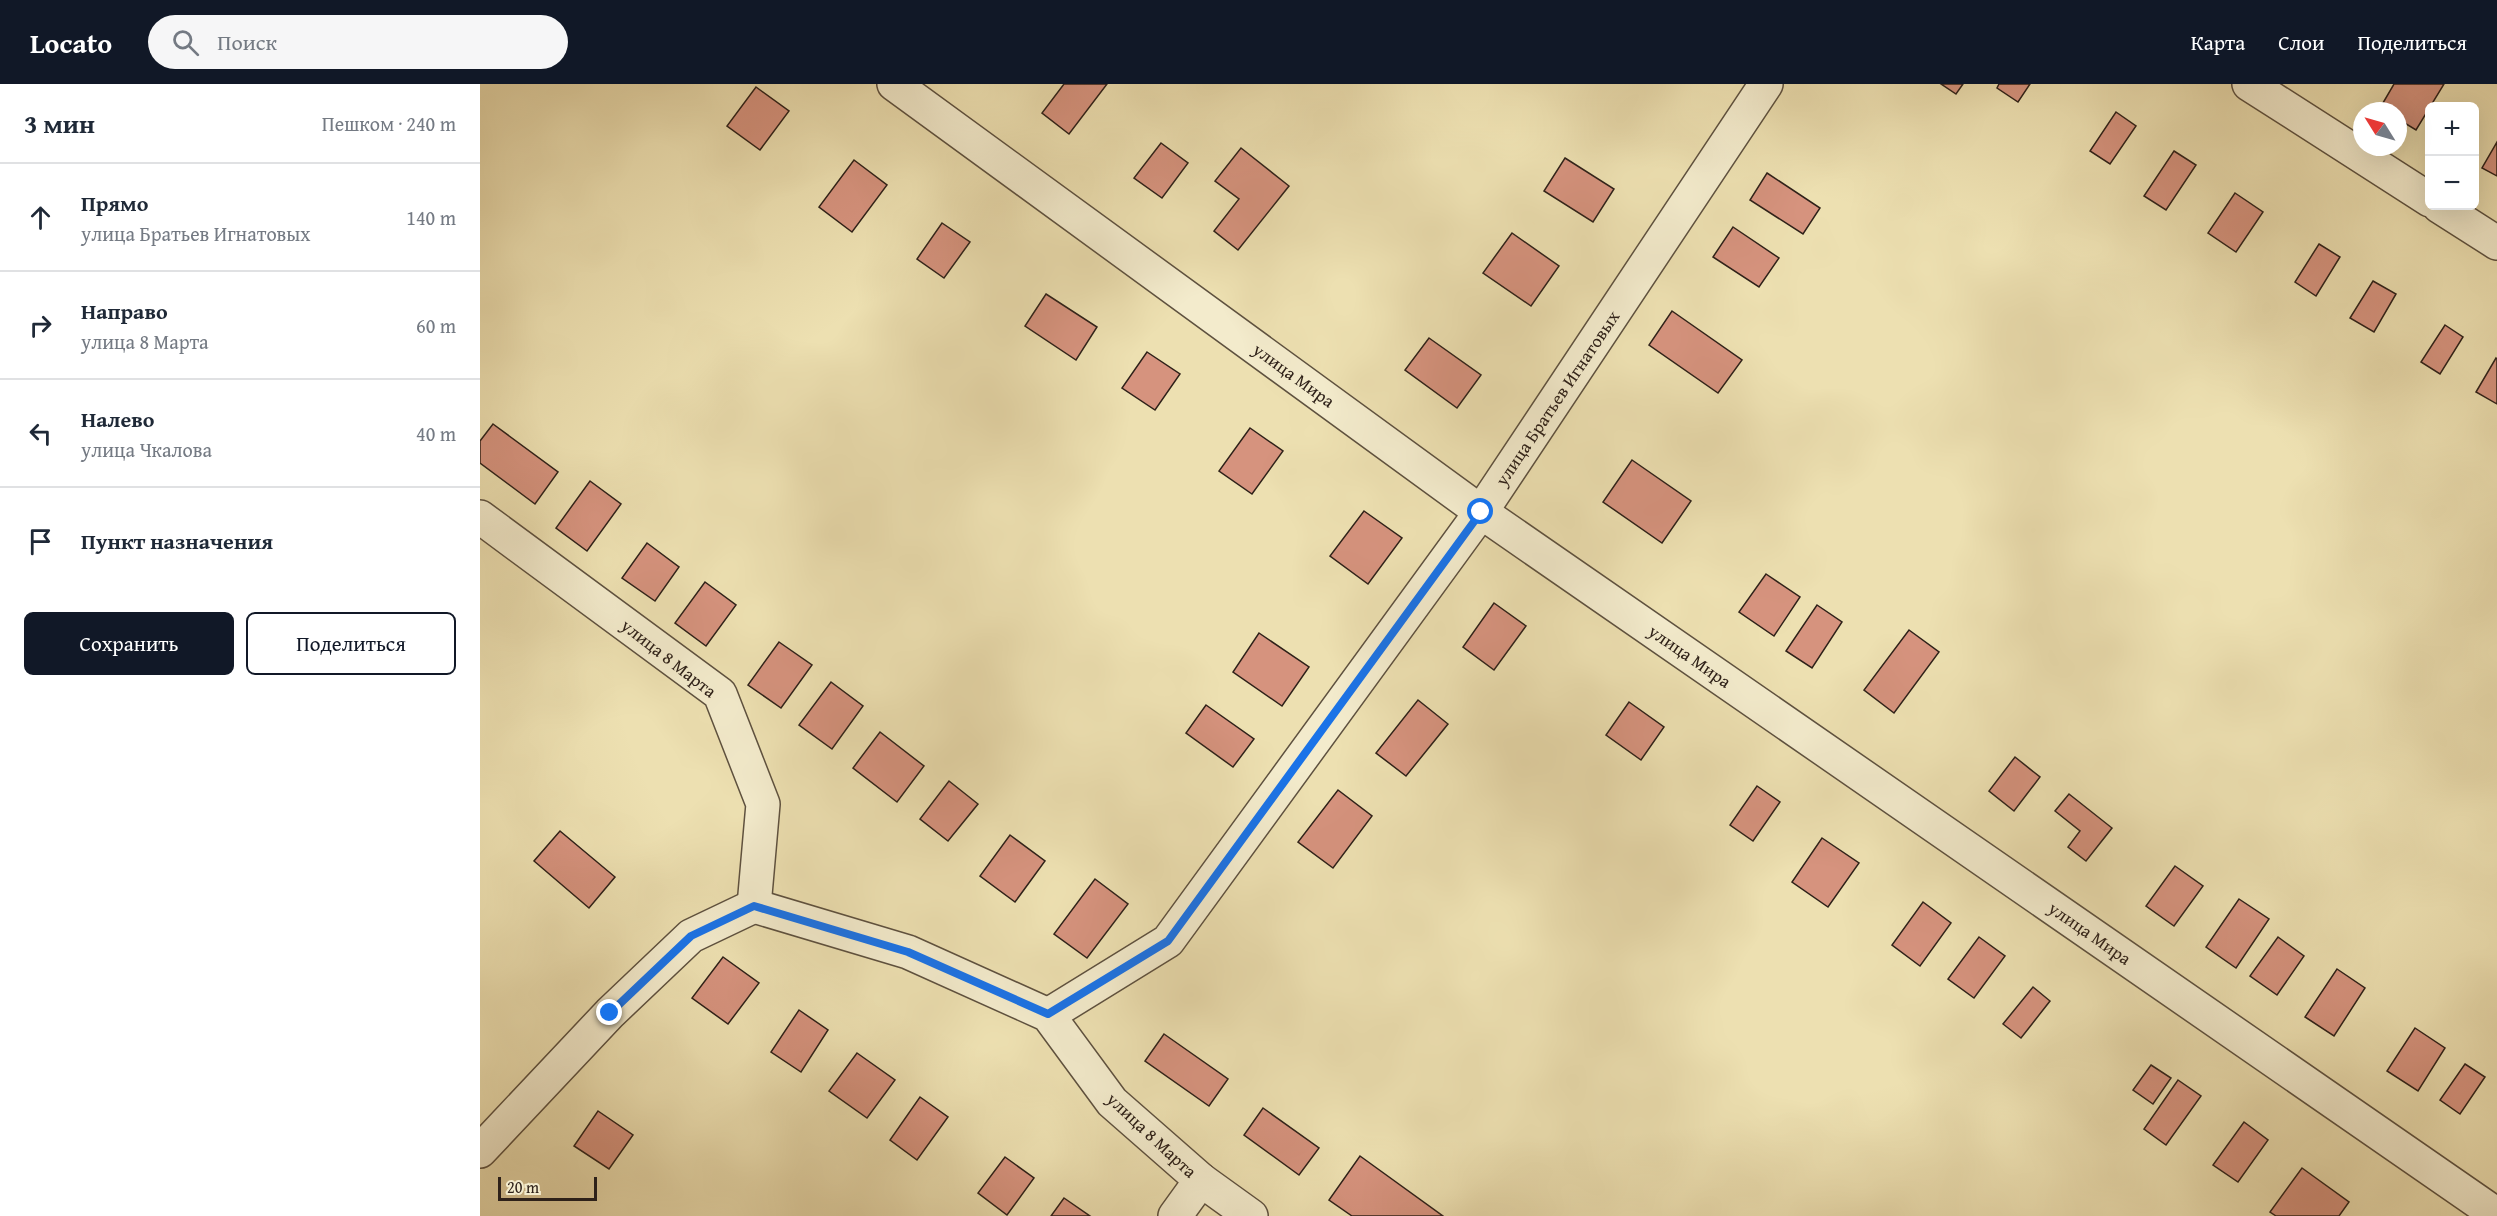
<!DOCTYPE html>
<html lang="ru">
<meta charset="utf-8">
<style>
body{margin:0;font-family:"Gentium Book Plus",serif;background:#f6f6f7;color:#1f2937}
.controls{position:absolute;right:18px;top:18px;display:grid;overflow:hidden;border-radius:9px;box-shadow:0 6px 24px #0002}
.controls button{width:54px;height:54px;display:grid;place-items:center;padding:0;border:0;border-bottom:2px solid #e0e1e3;background:#fff;color:#1f2937;font:30px sans-serif}
.compass{position:absolute;left:1873px;top:18px;width:54px;height:54px;border-radius:50%;background:#fff;box-shadow:0 6px 24px #0002;rotate:307deg}
.scale{position:absolute;left:18px;bottom:15px;width:99px;box-sizing:border-box;padding-left:6px;border:3px solid #2e2119;border-top:0;font-size:16px;line-height:21px;white-space:nowrap;color:#2e2119;-webkit-text-stroke:4px #f3ebcc;paint-order:stroke}
.stop{position:absolute;width:18px;height:18px;margin:-14px;border:4px solid #1a73e8;border-radius:50%;background:#fff}
.stop.end{background:#1a73e8;border-color:#fff;box-shadow:0 2px 6px #0008}
.list{margin:0;padding:0;list-style:none}
h2{display:flex;justify-content:space-between;align-items:center;height:78px;margin:0;padding:0 24px;font-size:26px}
h2 small{font-size:20px;font-weight:400;color:#747a83}
.list li{display:grid;grid-template-columns:39px 1fr auto;gap:18px;align-items:center;box-sizing:border-box;height:108px;padding:0 24px;border-top:2px solid #e0e1e3}
.list b{display:block;font-size:22px;white-space:nowrap}
.list p{margin:0;font-size:20px;white-space:nowrap;color:#747a83}
.list em{font-size:20px;font-style:normal;color:#747a83}
.actions{display:flex;gap:12px;padding:18px 24px}
.actions a{flex:1;padding:14px 0;border:2px solid #111827;border-radius:9px;text-align:center;font-size:21px;color:#111827}
.actions .main{background:#111827;color:#fff}
.icon{flex:none;width:33px;height:33px;fill:none;stroke:currentColor;stroke-width:2;stroke-linecap:round;stroke-linejoin:round}
.map{position:relative;flex:none;width:2017px;height:1132px;overflow:hidden}
header{display:flex;align-items:center;gap:36px;box-sizing:border-box;height:84px;padding:0 30px;background:#111827;color:#fff}
header strong{font-size:28px}
nav{display:flex;gap:33px;margin-inline-start:auto;font-size:21px}
.search{width:420px;height:54px;background:#f6f6f7;display:flex;align-items:center;gap:15px;box-sizing:border-box;padding:0 21px;border-radius:33px;color:#747a83;font-size:22px}
main{display:flex}
aside{flex:1;background:#fff}
.map>svg:first-child{display:block}
.building{fill:#d6937e;stroke:#2e2119;stroke-width:1.5}
.lines{fill:none;stroke-linecap:round;stroke-linejoin:round}
.minor-casing{stroke:#5e513f;stroke-width:36}
.minor{stroke:#f3ebcc;stroke-width:33}
.route{stroke:#1a73e8;stroke-width:8}
.labels{text-anchor:middle;dominant-baseline:central;stroke-width:4.5;stroke-linejoin:round;paint-order:stroke}
.street-label{font-size:18px;fill:#2e2119;stroke:#f3ebcc}
</style>
<header>
<strong>Locato</strong>
<div class="search"><svg class="icon" aria-label="search" viewBox="0 0 24 24"><circle cx="10" cy="10" r="6"/><path d="M15 15l6 6"/></svg>Поиск</div>
<nav><a>Карта</a><a>Слои</a><a>Поделиться</a></nav>
</header>
<main>
<aside>
<h2>3 мин<small>Пешком · 240 m</small></h2>
<ul class="list">
<li><svg class="icon" aria-label="ahead" viewBox="0 0 24 24"><path d="M12 20V5M6 11l6-6 6 6"/></svg><div><b>Прямо</b><p>улица Братьев Игнатовых</p></div><em>140 m</em></li>
<li><svg class="icon" aria-label="right" viewBox="0 0 24 24"><path d="M7 20v-9h11M14 6l5 5-5 5"/></svg><div><b>Направо</b><p>улица 8 Марта</p></div><em>60 m</em></li>
<li><svg class="icon" aria-label="left" viewBox="0 0 24 24"><path d="M17 20v-9H6M10 6l-5 5 5 5"/></svg><div><b>Налево</b><p>улица Чкалова</p></div><em>40 m</em></li>
<li><svg class="icon" aria-label="arrive" viewBox="0 0 24 24"><path d="M6 21V4h12l-3 4 3 4H6"/></svg><div><b>Пункт назначения</b></div></li>
</ul>
<div class="actions"><a class="main">Сохранить</a><a>Поделиться</a></div>
</aside>
<div class="map">
<svg width="2017" height="1132" viewBox="0 0 2017 1132">
<rect width="100%" height="100%" fill="#ede0b1"/>
<filter id="stains"><feTurbulence type="fractalNoise" baseFrequency=".00333" numOctaves="4"/><feColorMatrix values="0 0 0 0 .2 0 0 0 0 .09 0 0 0 0 .02 0 0 0 .5 -.17"/></filter>
<radialGradient id="worn" r=".72"><stop offset=".6" stop-color="#630" stop-opacity="0"/><stop offset="1" stop-color="#630" stop-opacity=".3"/></radialGradient>
<!-- building -->
<g class="building">
<path d="M584 0H627L589 50 562 29Z"/>
<path d="M1461 0H1483L1476 10Z"/>
<path d="M1519 0H1550L1538 18 1517 4Z"/>
<path d="M1914 0H1964L1936 46 1918 35V27H1905L1900 24Z"/>
<path d="M276 3 309 27 280 66 247 42Z"/>
<path d="M1636 28 1656 42 1630 80 1610 67Z"/>
<path d="M2017 58V92L2002 84Z"/>
<path d="M681 59 708 79 682 114 654 94Z"/>
<path d="M761 64 809 102 758 166 734 147 759 115 735 97Z"/>
<path d="M1694 67 1716 81 1686 126 1664 112Z"/>
<path d="M1085 74 1134 105 1113 138 1064 107Z"/>
<path d="M374 76 407 101 372 148 339 123Z"/>
<path d="M1287 89 1340 124 1323 150 1270 116Z"/>
<path d="M1755 109 1783 128 1756 168 1728 149Z"/>
<path d="M462 139 490 158 464 194 437 175Z"/>
<path d="M1253 143 1299 174 1279 203 1233 173Z"/>
<path d="M1032 149 1079 182 1051 222 1003 189Z"/>
<path d="M1839 160 1860 173 1836 212 1815 198Z"/>
<path d="M1893 197 1916 210 1894 248 1870 234Z"/>
<path d="M566 210 617 243 596 276 545 242Z"/>
<path d="M1192 227 1262 276 1238 309 1169 261Z"/>
<path d="M1965 241 1983 253 1960 290 1941 278Z"/>
<path d="M949 254 1001 291 977 324 925 286Z"/>
<path d="M667 268 700 290 675 326 642 304Z"/>
<path d="M2016 274 2017 275V320L1996 308Z"/>
<path d="M13 340 78 388 55 420 0 379V357Z"/>
<path d="M770 344 803 367 772 410 739 387Z"/>
<path d="M1152 376 1211 417 1182 459 1123 418Z"/>
<path d="M110 397 141 420 107 467 76 444Z"/>
<path d="M884 427 922 454 888 500 850 472Z"/>
<path d="M167 459 199 483 175 517 142 494Z"/>
<path d="M1286 490 1320 513 1294 552 1259 528Z"/>
<path d="M225 498 256 521 226 562 195 539Z"/>
<path d="M1014 519 1046 542 1014 586 983 563Z"/>
<path d="M1337 521 1362 538 1332 584 1306 567Z"/>
<path d="M1429 546 1459 568 1414 629 1384 606Z"/>
<path d="M779 549 829 583 802 622 753 588Z"/>
<path d="M299 558 332 581 301 624 268 601Z"/>
<path d="M351 598 383 622 352 665 319 641Z"/>
<path d="M938 616 968 640 926 692 896 669Z"/>
<path d="M1149 618 1184 643 1161 676 1126 651Z"/>
<path d="M726 621 774 655 753 683 706 649Z"/>
<path d="M400 648 444 682 417 718 373 684Z"/>
<path d="M1535 673 1560 693 1534 727 1509 707Z"/>
<path d="M469 697 498 720 468 757 440 735Z"/>
<path d="M1277 702 1300 718 1273 757 1250 741Z"/>
<path d="M858 706 892 732 853 784 818 758Z"/>
<path d="M1589 710 1632 744 1606 777 1588 763 1600 747 1575 727Z"/>
<path d="M80 747 135 793 109 824 54 777Z"/>
<path d="M530 751 565 777 535 818 500 792Z"/>
<path d="M1342 754 1379 779 1348 823 1312 798Z"/>
<path d="M1695 782 1723 802 1694 842 1666 822Z"/>
<path d="M615 795 648 820 607 874 574 850Z"/>
<path d="M1759 815 1789 835 1756 884 1726 863Z"/>
<path d="M1443 818 1471 839 1440 882 1412 861Z"/>
<path d="M1499 853 1525 872 1494 914 1468 895Z"/>
<path d="M1798 853 1824 872 1797 911 1770 892Z"/>
<path d="M243 873 279 899 248 940 212 914Z"/>
<path d="M1857 885 1885 904 1854 952 1825 933Z"/>
<path d="M1553 903 1570 917 1541 954 1523 940Z"/>
<path d="M319 926 348 946 321 988 291 968Z"/>
<path d="M1935 944 1965 964 1938 1007 1907 987Z"/>
<path d="M684 950 748 995 729 1022 665 977Z"/>
<path d="M377 969 415 996 387 1034 349 1007Z"/>
<path d="M1985 980 2005 993 1980 1030 1960 1016Z"/>
<path d="M1671 981 1691 994 1673 1020 1653 1006Z"/>
<path d="M1698 996 1721 1012 1686 1061 1664 1045Z"/>
<path d="M440 1013 468 1033 437 1076 410 1056Z"/>
<path d="M783 1024 839 1064 819 1091 764 1051Z"/>
<path d="M118 1027 153 1051 129 1085 94 1062Z"/>
<path d="M1764 1038 1788 1056 1758 1098 1733 1081Z"/>
<path d="M880 1072 963 1132H872L849 1116Z"/>
<path d="M525 1073 554 1094 527 1131 498 1109Z"/>
<path d="M1822 1084 1869 1118 1859 1132H1796L1790 1128Z"/>
<path d="M584 1114 610 1132H571Z"/>
</g>
<g class="lines">
<!-- minor casing -->
<g class="minor-casing">
<g id="minor">
<path d="M414 0 1001 428 2017 1131"/>
<path d="M1769 0 1950 116"/>
<path d="M1959 122 2017 159"/>
<path d="M0 433 240 610 283 720 274 822"/>
<path d="M274 822 428 868 568 931 632 1018 721 1096 771 1132"/>
<path d="M568 931 688 857 1001 428 1286 0"/>
<path d="M0 1067 130 929 211 852 274 822"/>
<path d="M695 1132 721 1096"/>
</g>
</g>
<!-- minor -->
<use href="#minor" class="minor"/>
</g>
<g class="lines">
<!-- route -->
<path class="route" d="M130 929 211 852 274 822 428 868 568 930 688 857 1001 428"/>
</g>
<g class="labels">
<!-- street labels -->
<g class="street-label">
<text transform="translate(814 291) rotate(36)">улица Мира</text>
<text transform="translate(1077 314) rotate(-56)">улица Братьев Игнатовых</text>
<text transform="translate(1210 572) rotate(35)">улица Мира</text>
<text transform="translate(189 574) rotate(38)">улица 8 Марта</text>
<text transform="translate(1610 849) rotate(35)">улица Мира</text>
<text transform="translate(672 1051) rotate(43)">улица 8 Марта</text>
</g>
</g>
<rect width="100%" height="100%" filter="url(#stains)"/>
<rect width="100%" height="100%" fill="url(#worn)"/>
</svg>
<div class="controls">
<button>+</button>
<button>−</button>
</div>
<svg class="compass" viewBox="-18 -18 36 36"><path d="M0-13l5 13h-10z" fill="#e53935"/><path d="M0 13l5-13h-10z" fill="#747a83"/></svg>
<div class="scale">20 m</div>
<div class="stop" style="left:1001px;top:428px"></div>
<div class="stop end" style="left:130px;top:929px"></div>
</div>
</main>
